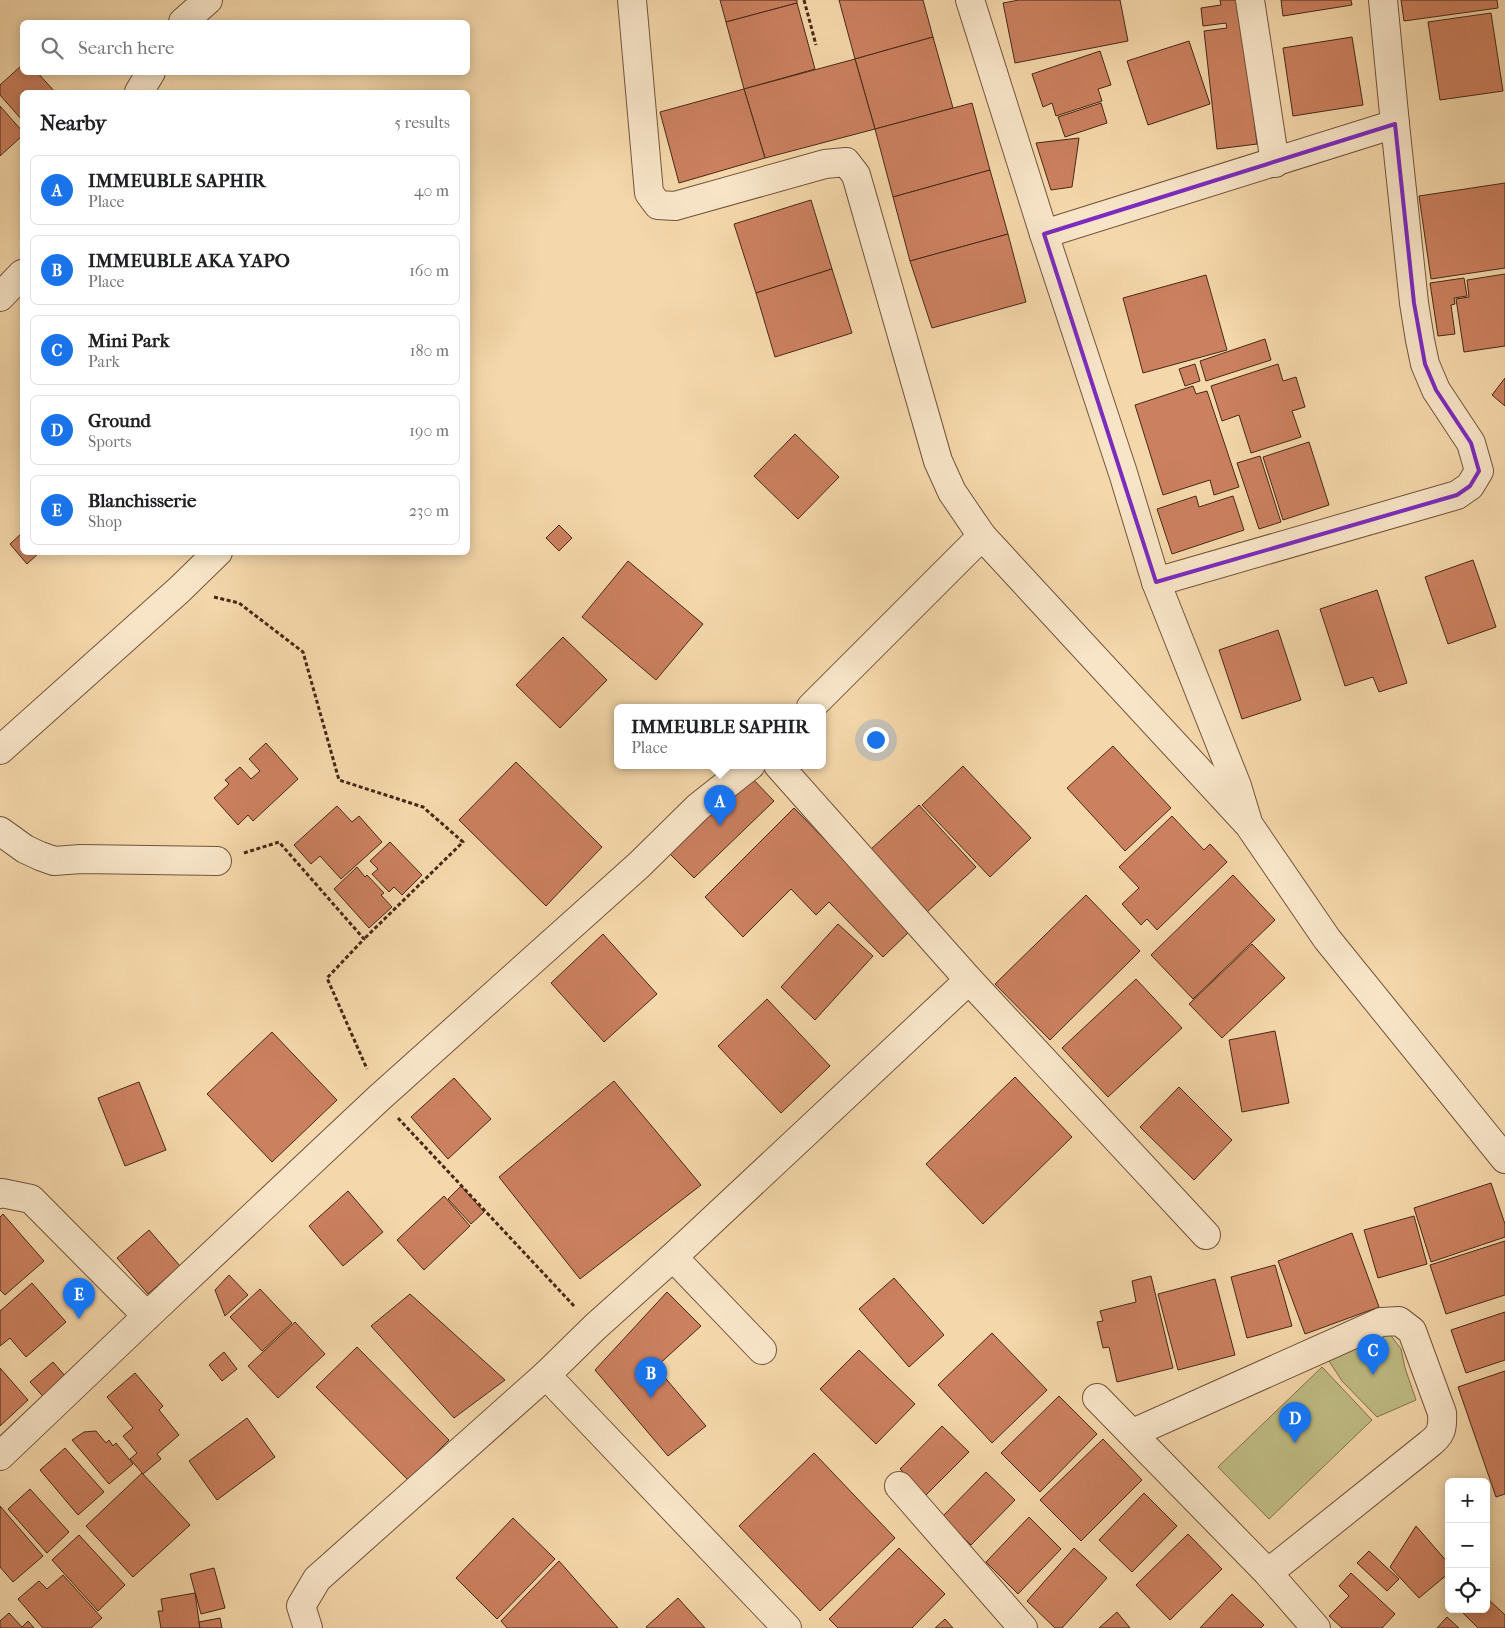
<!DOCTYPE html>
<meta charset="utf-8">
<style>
body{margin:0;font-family:"IM FELL French Canon",serif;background:#f2f2f2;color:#202124}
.controls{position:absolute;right:15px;bottom:15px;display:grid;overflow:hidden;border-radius:8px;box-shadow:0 2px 12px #0003}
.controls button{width:45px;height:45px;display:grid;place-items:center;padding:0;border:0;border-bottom:1px solid #e0e0e0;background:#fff;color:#202124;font:25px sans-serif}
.you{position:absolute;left:875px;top:739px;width:18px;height:18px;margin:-12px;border:4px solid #fff;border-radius:50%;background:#1a73e8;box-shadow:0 0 0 8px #1a73e833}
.badge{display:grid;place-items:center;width:32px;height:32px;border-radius:50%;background:#1a73e8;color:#fff;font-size:16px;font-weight:700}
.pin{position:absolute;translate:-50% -41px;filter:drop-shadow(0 1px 2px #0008)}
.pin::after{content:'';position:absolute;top:26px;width:18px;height:15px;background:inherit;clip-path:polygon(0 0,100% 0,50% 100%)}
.popup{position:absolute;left:614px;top:704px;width:212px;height:65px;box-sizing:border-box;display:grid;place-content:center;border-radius:8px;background:#fff;filter:drop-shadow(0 1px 4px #0005);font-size:16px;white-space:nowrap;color:#757577}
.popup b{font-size:19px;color:#202124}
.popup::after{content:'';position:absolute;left:50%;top:100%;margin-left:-10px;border:10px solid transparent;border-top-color:#fff}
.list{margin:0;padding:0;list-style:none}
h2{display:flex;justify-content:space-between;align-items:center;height:65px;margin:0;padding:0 20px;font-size:21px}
h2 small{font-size:16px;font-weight:400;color:#757577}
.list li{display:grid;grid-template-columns:32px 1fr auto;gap:15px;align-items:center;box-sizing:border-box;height:70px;margin:0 10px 10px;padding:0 10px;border:1px solid #e0e0e0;border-radius:8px}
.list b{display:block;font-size:19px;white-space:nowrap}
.list p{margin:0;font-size:16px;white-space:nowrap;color:#757577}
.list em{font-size:16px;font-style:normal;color:#757577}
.icon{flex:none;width:28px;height:28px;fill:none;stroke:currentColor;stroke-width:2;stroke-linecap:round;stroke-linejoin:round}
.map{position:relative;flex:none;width:1505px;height:1628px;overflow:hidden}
.search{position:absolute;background:#fff;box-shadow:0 2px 12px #0003;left:20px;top:20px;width:450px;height:55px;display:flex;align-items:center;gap:12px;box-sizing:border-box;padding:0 18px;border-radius:8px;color:#757577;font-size:19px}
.panel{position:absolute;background:#fff;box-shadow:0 2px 12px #0003;left:20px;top:90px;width:450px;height:465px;border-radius:8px}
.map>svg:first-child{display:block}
.green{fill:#c0bd85;stroke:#84724e}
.building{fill:#cb805f;stroke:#472817}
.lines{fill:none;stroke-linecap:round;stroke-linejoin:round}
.minor-casing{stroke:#72543c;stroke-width:30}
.path{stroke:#472817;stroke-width:3;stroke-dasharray:4 2.5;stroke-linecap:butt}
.minor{stroke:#f8e5c8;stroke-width:28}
.marked{fill:none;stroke:#7b2cbf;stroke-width:4;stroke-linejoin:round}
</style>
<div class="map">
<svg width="1505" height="1628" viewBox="0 0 1505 1628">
<rect width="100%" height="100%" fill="#f4d7aa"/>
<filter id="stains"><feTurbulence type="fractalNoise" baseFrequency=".004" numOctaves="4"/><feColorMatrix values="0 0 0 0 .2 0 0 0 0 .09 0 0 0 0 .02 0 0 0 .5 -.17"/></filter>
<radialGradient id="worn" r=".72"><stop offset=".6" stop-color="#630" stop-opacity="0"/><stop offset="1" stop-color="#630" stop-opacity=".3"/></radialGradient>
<!-- green -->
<g class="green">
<path d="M1389 1333 1401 1349 1405 1368 1416 1400 1377 1417 1342 1381 1327 1358Z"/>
<path d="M1322 1367 1372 1420 1269 1519 1218 1467Z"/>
</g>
<!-- building -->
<g class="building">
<path d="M720 0H797V3L726 22Z"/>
<path d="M839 0H923L933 37 855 59Z"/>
<path d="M1019 0H1120L1128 41 1015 63 1003 3Z"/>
<path d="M1220 0H1240L1257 144 1217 149 1204 31 1227 28 1226 23 1203 26 1201 8 1221 5Z"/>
<path d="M1281 0H1351L1352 5 1283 16Z"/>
<path d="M1401 0H1497L1498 8 1404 21Z"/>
<path d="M797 3 815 69 744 89 726 22Z"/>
<path d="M1491 13 1503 91 1440 100 1428 22Z"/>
<path d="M933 37 953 108 875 129 855 59Z"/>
<path d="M1352 37 1363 105 1293 116 1283 48Z"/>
<path d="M1189 41 1210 104 1148 125 1127 61Z"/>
<path d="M1100 51 1111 85 1098 89 1102 101 1056 116 1052 103 1043 107 1032 74Z"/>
<path d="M855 59 875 129 765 158 744 89Z"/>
<path d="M22 65V72H37L55 92H22V120L0 95V85Z"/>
<path d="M744 89 765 158 679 183 660 112Z"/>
<path d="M972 103 990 170 893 197 875 129Z"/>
<path d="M1101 103 1107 123 1065 137 1058 117Z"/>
<path d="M0 106 22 131V136L0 156Z"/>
<path d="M1079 138 1072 187 1051 190 1036 143Z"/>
<path d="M990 170 1008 234 910 261 893 197Z"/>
<path d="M1505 183V268L1431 279 1419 196Z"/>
<path d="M811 200 832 269 756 293 734 224Z"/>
<path d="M1008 234 1026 302 932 328 910 261Z"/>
<path d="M832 269 852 333 775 357 756 293Z"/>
<path d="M1505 274V346L1464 352 1456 299 1469 297 1467 280Z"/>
<path d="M1206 275 1227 350 1143 373 1123 298Z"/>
<path d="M1464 278 1467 296 1454 298 1455 304 1451 305 1455 334 1438 336 1430 283Z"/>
<path d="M1265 339 1271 360 1206 381 1200 361Z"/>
<path d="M1195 364 1200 381 1185 386 1179 369Z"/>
<path d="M1278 364 1283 381 1296 377 1305 407 1292 411 1301 437 1251 453 1239 415 1222 421 1211 386Z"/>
<path d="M1505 378V406L1492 395Z"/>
<path d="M1193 386 1196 394 1207 391 1239 487 1214 495 1210 480 1163 495 1135 405Z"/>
<path d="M795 434 839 477 798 519 754 476Z"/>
<path d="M1309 442 1329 505 1283 520 1263 457Z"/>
<path d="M1260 456 1281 522 1259 529 1237 463Z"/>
<path d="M1196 496 1199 507 1233 496 1244 530 1172 554 1157 509Z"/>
<path d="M559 525 572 538 559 551 546 538Z"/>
<path d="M22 533V552H40L27 564 10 544Z"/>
<path d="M1473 560 1496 627 1448 644 1425 577Z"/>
<path d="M628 561 703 624 656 680 582 617Z"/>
<path d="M1377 590 1407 683 1379 692 1373 677 1345 686 1320 609Z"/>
<path d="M1278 630 1301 700 1242 719 1219 650Z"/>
<path d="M563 637 607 680 560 728 516 685Z"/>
<path d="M266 743 298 779 253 821 248 815 238 825 214 798 229 784 225 780 240 767 251 779 260 771 249 759Z"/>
<path d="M1113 746 1171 808 1125 851 1067 788Z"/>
<path d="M516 762 602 847 546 906 459 820Z"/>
<path d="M963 766 1031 838 990 877 922 805Z"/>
<path d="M747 773 774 801 694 878 666 850Z"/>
<path d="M919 805 976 867 927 912 870 850Z"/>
<path d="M337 806 352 822 359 816 382 842 341 879 320 856 311 864 294 845Z"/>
<path d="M794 808 912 929 883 957 829 902 816 915 791 889 743 937 705 897Z"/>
<path d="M1172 816 1204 850 1210 844 1227 862 1157 930 1147 919 1141 925 1122 904 1139 888 1119 867Z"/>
<path d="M390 842 422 875 402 895 394 887 389 892 372 874 378 869 370 861Z"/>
<path d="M357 867 365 877 367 875 384 893 381 895 392 907 369 928 334 889Z"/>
<path d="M1233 875 1275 920 1193 999 1151 955Z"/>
<path d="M1086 895 1140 951 1050 1040 995 984Z"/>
<path d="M838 924 873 956 815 1020 781 987Z"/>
<path d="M603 934 657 994 604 1042 551 983Z"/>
<path d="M1252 944 1285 978 1222 1038 1189 1004Z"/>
<path d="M1136 979 1182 1028 1108 1097 1062 1048Z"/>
<path d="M767 999 830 1066 781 1113 718 1046Z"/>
<path d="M1275 1031 1289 1103 1242 1112 1229 1040Z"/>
<path d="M272 1032 337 1100 272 1162 207 1094Z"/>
<path d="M1015 1077 1072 1137 983 1224 926 1164Z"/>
<path d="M454 1078 491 1119 448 1159 411 1117Z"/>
<path d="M614 1081 701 1185 580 1279 499 1177Z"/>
<path d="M139 1082 166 1150 125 1166 98 1098Z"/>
<path d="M1179 1087 1232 1140 1194 1180 1140 1127Z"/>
<path d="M1491 1183 1505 1224V1237L1431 1262 1414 1208Z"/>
<path d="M461 1186 484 1212 471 1224 448 1199Z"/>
<path d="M348 1191 383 1232 343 1266 309 1226Z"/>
<path d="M444 1196 470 1226 424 1270 397 1240Z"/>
<path d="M3 1214 44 1261 5 1295 0 1290V1217Z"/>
<path d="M1414 1216 1427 1264 1378 1278 1364 1230Z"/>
<path d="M149 1230 180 1266 148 1294 117 1258Z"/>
<path d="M1352 1233 1379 1307 1305 1334 1278 1261Z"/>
<path d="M1505 1241V1295L1446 1314 1430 1265Z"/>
<path d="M1275 1265 1292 1326 1247 1338 1231 1277Z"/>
<path d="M229 1275 248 1295 225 1316 215 1290Z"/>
<path d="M1151 1276 1173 1368 1117 1382 1109 1347 1103 1348 1097 1322 1103 1321 1100 1311 1136 1302 1132 1281Z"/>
<path d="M894 1278 944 1335 909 1367 859 1309Z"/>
<path d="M1215 1279 1235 1355 1178 1370 1158 1294Z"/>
<path d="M32 1283 66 1322 26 1357 10 1338 0 1346V1311Z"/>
<path d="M260 1289 292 1323 262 1351 230 1317Z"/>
<path d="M667 1292 701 1326 656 1367 706 1426 668 1456 595 1370Z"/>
<path d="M410 1294 505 1380 454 1418 371 1326Z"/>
<path d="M1505 1312V1360L1466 1373 1451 1330Z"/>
<path d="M295 1322 325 1354 278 1398 248 1366Z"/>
<path d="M992 1333 1047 1390 992 1443 938 1385Z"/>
<path d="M357 1347 449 1440 409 1481 316 1387Z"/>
<path d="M859 1350 915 1404 876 1444 820 1389Z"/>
<path d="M224 1352 237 1369 222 1381 209 1365Z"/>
<path d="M53 1362 72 1384 50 1404 30 1382Z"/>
<path d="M0 1368 28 1400 0 1426Z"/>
<path d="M1505 1371V1494L1496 1497 1458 1387Z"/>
<path d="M135 1373 163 1406 159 1410 179 1435 157 1454 161 1459 143 1474 130 1459 137 1453 123 1436 133 1428 107 1397Z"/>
<path d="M1059 1396 1097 1434 1040 1492 1001 1453Z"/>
<path d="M247 1418 275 1457 217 1500 189 1461Z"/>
<path d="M942 1426 969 1452 926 1495 900 1469Z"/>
<path d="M96 1431 106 1443 109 1440 113 1446 116 1443 133 1464 109 1484 72 1440 84 1432Z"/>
<path d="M1103 1439 1142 1480 1081 1541 1040 1500Z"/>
<path d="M65 1448 104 1492 78 1515 40 1470Z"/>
<path d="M814 1453 895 1538 820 1611 739 1526Z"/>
<path d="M986 1472 1015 1500 971 1545 942 1517Z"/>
<path d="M142 1473 190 1525 133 1577 86 1526Z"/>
<path d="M30 1489 69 1532 47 1553 8 1509Z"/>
<path d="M1144 1493 1177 1526 1132 1572 1099 1540Z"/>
<path d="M0 1506 43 1556 13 1582 0 1567Z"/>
<path d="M1029 1517 1061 1549 1018 1594 986 1562Z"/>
<path d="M513 1518 555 1559 497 1619 456 1578Z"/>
<path d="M1416 1526 1449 1564V1573L1419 1598 1390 1567Z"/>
<path d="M1188 1534 1222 1569 1170 1620 1136 1585Z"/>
<path d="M79 1535 125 1585 98 1611 52 1560Z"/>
<path d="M899 1548 945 1594 912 1628H838L829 1619Z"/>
<path d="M1074 1548 1107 1578 1062 1628H1055L1027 1601Z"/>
<path d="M1369 1551 1399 1579 1387 1591 1357 1563Z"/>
<path d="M559 1561 618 1628H507L501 1621Z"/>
<path d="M214 1568 225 1608 201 1614 190 1574Z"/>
<path d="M1351 1573 1395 1614 1382 1628H1342L1329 1616 1349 1596 1339 1586Z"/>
<path d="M63 1575 102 1618 91 1628H43L18 1599 39 1581 47 1589Z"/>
<path d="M195 1593 200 1628H161L158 1611H163L161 1599Z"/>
<path d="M1232 1594 1264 1625 1261 1628H1200Z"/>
<path d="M1486 1597 1505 1615V1628H1478L1460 1610 1486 1609Z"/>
<path d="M678 1598 705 1628H647L646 1627Z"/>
<path d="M1117 1612 1130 1628H1099Z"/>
<path d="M9 1613 22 1627 28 1621 34 1628H0V1621Z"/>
<path d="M1447 1617 1459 1628H1437Z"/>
<path d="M220 1618 222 1628H200L199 1622Z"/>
<path d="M945 1619 953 1628H935Z"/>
</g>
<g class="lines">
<!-- minor casing -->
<g class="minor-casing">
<g id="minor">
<path d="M632 0 649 193 658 205 675 206 825 164 846 162 856 175 938 461 952 492 982 536 1249 825 1327 939 1505 1159"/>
<path d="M970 0 1044 234 1123 473 1156 582 1237 786 1247 819"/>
<path d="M1250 0 1275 163"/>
<path d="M183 22 208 0"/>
<path d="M139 92 151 72"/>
<path d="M1044 234 1395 124"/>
<path d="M0 297 22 274"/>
<path d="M1156 582 1457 495 1470 486 1479 471 1471 443 1436 390 1425 364 1420 340 1414 303 1395 124 1383 0"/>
<path d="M811 707 982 536"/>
<path d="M0 750 179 590 218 552"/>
<path d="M778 765 969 980 1206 1235"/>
<path d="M0 831 25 849 40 856 54 861 81 859 217 861"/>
<path d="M0 1194 2 1193 31 1199 147 1316"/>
<path d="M673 1257 762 1350"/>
<path d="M1097 1398 1268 1573 1316 1628"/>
<path d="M1133 1433 1381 1322 1399 1321 1412 1331 1442 1413C1443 1430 1441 1435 1428 1445L1268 1573"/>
<path d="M0 1456 147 1316 379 1098 639 865 698 807 751 765"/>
<path d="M899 1486 1023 1628"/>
<path d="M308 1628 301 1606 317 1579 546 1375"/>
<path d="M787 1628 546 1375 595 1327 673 1257 969 980"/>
</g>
</g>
<!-- path -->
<g class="path">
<path d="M804 0 816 45"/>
<path d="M214 597 239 603 303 652 339 780 423 807 463 842 364 939"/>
<path d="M244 853 279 842 364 939 327 978 367 1069"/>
<path d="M398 1118 575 1307"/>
</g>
<!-- minor -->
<use href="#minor" class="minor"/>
</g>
<!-- marked area -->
<path class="marked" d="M1395 124 1414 303 1425 364 1436 390 1471 443 1479 471 1470 486 1457 495 1156 582 1044 234Z"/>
<rect width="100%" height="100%" filter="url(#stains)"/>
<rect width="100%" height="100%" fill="url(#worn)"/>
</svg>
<div class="controls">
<button>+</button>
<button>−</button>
<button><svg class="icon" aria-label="locate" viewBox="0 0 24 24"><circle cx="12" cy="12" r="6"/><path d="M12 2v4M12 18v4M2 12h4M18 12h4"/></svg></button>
</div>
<div class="you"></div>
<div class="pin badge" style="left:720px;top:826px">A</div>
<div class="popup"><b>IMMEUBLE SAPHIR</b>Place</div>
<div class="pin badge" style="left:651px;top:1398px">B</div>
<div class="pin badge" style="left:1373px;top:1375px">C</div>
<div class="pin badge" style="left:1295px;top:1443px">D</div>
<div class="pin badge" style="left:79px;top:1319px">E</div>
<div class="search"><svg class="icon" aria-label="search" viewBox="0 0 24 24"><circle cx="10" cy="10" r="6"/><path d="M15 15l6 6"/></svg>Search here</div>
<section class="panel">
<h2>Nearby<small>5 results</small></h2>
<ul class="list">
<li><span class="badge">A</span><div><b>IMMEUBLE SAPHIR</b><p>Place</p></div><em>40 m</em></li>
<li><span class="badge">B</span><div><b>IMMEUBLE AKA YAPO</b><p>Place</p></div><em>160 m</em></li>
<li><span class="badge">C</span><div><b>Mini Park</b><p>Park</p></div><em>180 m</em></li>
<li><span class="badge">D</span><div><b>Ground</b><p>Sports</p></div><em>190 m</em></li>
<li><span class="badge">E</span><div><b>Blanchisserie</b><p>Shop</p></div><em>230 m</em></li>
</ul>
</section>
</div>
